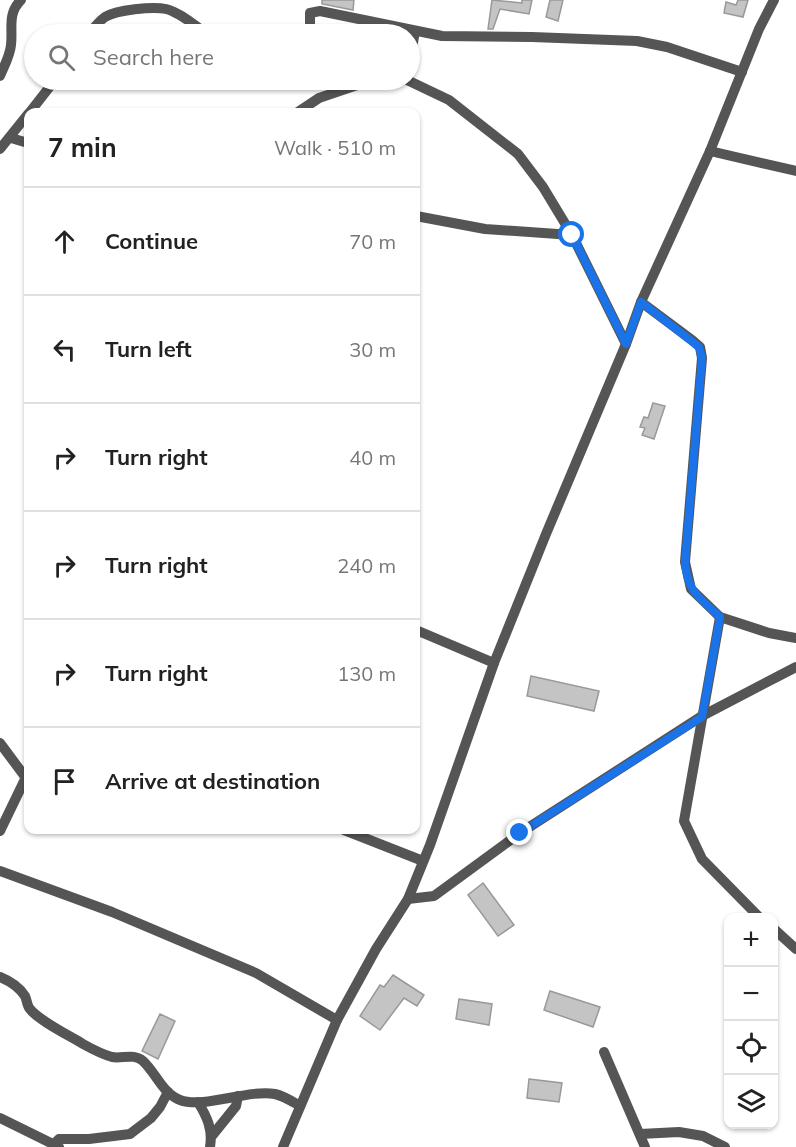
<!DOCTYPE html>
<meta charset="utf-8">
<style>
body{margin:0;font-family:Mulish,sans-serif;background:#f2f2f2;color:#222}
.controls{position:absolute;right:18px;bottom:18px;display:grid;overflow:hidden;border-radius:12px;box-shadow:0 2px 4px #0004}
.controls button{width:54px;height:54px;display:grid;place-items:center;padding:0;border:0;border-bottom:2px solid #e0e0e0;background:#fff;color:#222;font:30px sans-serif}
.stop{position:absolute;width:18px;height:18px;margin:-14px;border:4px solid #1a73e8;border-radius:50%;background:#fff}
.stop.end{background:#1a73e8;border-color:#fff;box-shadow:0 2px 6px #0008}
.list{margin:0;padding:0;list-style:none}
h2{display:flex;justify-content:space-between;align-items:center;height:78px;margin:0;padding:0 24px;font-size:26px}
h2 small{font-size:20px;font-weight:400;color:#767676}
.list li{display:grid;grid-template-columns:39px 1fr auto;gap:18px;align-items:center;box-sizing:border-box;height:108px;padding:0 24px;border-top:2px solid #e0e0e0}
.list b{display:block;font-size:22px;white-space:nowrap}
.list em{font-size:20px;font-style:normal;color:#767676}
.icon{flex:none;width:33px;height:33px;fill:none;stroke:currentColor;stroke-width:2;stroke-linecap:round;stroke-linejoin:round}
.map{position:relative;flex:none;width:796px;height:1147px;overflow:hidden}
.search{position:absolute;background:#fff;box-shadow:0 2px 4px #0004;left:24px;top:24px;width:396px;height:66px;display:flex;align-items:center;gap:15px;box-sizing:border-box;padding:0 21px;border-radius:33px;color:#767676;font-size:22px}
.panel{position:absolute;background:#fff;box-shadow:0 2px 4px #0004;left:24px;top:108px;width:396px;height:726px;border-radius:12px}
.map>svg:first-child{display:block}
.building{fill:#c4c4c4;stroke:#999;stroke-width:1.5}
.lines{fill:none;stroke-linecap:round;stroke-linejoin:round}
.minor{stroke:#555;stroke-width:10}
.route{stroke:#1a73e8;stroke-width:8}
</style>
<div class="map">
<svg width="796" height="1147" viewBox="0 0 796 1147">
<rect width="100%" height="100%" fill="#fff"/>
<!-- building -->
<g class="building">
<path d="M322 0H354L353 10 322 4Z"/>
<path d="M492 0 522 3V0H532L529 14 500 9 493 29H488Z"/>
<path d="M550 0H563L558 21 546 17Z"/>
<path d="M738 0H748L743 17 724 13 726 2 736 5Z"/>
<path d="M653 403 665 406 654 439 642 435 645 428 640 427 644 417 648 418Z"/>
<path d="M531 676 599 691 594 711 527 696Z"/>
<path d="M483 883 514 925 498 936 468 895Z"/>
<path d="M393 975 424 995 417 1006 404 998 380 1030 360 1016 380 985 384 987Z"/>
<path d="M550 991 600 1007 593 1027 544 1010Z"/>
<path d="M459 999 492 1004 489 1025 456 1019Z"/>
<path d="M160 1014 175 1021 158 1059 142 1051Z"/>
<path d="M529 1079 562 1083 559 1102 527 1098Z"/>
</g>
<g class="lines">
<!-- minor -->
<g class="minor">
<path d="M89 34C94 28 98 22 105 17 116 10 153 6 166 9 181 13 195 26 207 34"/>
<path d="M310 34V13L320 11 442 36 532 37 637 41 667 47 742 72"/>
<path d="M410 60 415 31"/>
<path d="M0 76C4 66 10 56 11 45 13 28 7 14 21 0"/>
<path d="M407 80 449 100 518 154 543 187 572 235 626 344"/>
<path d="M30 112 55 80"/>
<path d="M298 112 319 98 372 80"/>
<path d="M11 138 28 143"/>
<path d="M0 149 28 114"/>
<path d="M710 151 796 171"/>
<path d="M416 216 485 229 572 235"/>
<path d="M641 302 692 340 700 347 702 358 685 562 691 589 720 617 769 633 796 638"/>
<path d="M720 617 684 821 702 859 760 918"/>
<path d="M416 630 494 663"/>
<path d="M0 743 26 778"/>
<path d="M344 830 423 861"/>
<path d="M0 831 28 773"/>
<path d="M0 871 112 912 256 973 337 1020"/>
<path d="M408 899 434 896 520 833 702 716 796 667"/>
<path d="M774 929 796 949"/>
<path d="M0 977C10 981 19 987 25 996 27 1000 27 1006 30 1009 38 1020 70 1036 83 1044 92 1049 101 1054 112 1057 122 1059 134 1053 143 1061 156 1073 162 1093 180 1100 204 1109 248 1089 275 1094 284 1096 293 1102 300 1106"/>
<path d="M604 1052 645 1147"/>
<path d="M198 1102C207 1117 213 1129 210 1147"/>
<path d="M0 1118 59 1147"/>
<path d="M640 1134 679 1132 703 1136 725 1147"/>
<path d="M211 1137 236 1106 238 1096"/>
<path d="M54 1144 59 1139H89L130 1134 151 1118 160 1107 168 1092"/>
<path d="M283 1147 337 1020 376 949 408 899 430 845 494 663 546 534 626 344 641 302 710 151 759 29 774 0"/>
</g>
</g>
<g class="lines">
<!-- route -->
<path class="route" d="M520 833 702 717 720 617C700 598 687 592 685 562L702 358 699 347 641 302 626 344 572 235"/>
</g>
</svg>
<div class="controls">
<button>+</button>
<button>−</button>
<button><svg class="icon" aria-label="locate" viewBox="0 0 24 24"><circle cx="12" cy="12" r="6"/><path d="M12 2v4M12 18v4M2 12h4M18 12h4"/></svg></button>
<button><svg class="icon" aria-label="layers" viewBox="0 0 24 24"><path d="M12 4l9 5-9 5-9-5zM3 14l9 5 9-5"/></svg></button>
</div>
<div class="stop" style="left:572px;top:235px"></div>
<div class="stop end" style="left:520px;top:833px"></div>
<div class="search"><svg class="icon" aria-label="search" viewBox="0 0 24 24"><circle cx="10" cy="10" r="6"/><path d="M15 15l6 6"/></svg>Search here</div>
<section class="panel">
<h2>7 min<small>Walk · 510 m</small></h2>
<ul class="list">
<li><svg class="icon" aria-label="ahead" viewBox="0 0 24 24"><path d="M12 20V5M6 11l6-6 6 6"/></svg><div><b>Continue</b></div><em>70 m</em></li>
<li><svg class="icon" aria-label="left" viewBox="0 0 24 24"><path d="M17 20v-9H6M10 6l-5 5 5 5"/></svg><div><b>Turn left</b></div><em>30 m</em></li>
<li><svg class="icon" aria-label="right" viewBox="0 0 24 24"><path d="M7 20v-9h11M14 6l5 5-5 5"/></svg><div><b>Turn right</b></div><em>40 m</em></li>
<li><svg class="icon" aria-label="right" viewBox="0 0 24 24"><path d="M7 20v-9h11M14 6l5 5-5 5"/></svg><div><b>Turn right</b></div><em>240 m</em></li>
<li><svg class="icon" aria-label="right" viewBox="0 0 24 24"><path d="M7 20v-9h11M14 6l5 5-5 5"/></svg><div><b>Turn right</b></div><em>130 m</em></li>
<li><svg class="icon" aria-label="arrive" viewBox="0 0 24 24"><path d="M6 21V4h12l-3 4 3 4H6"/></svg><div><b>Arrive at destination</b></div></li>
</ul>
</section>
</div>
